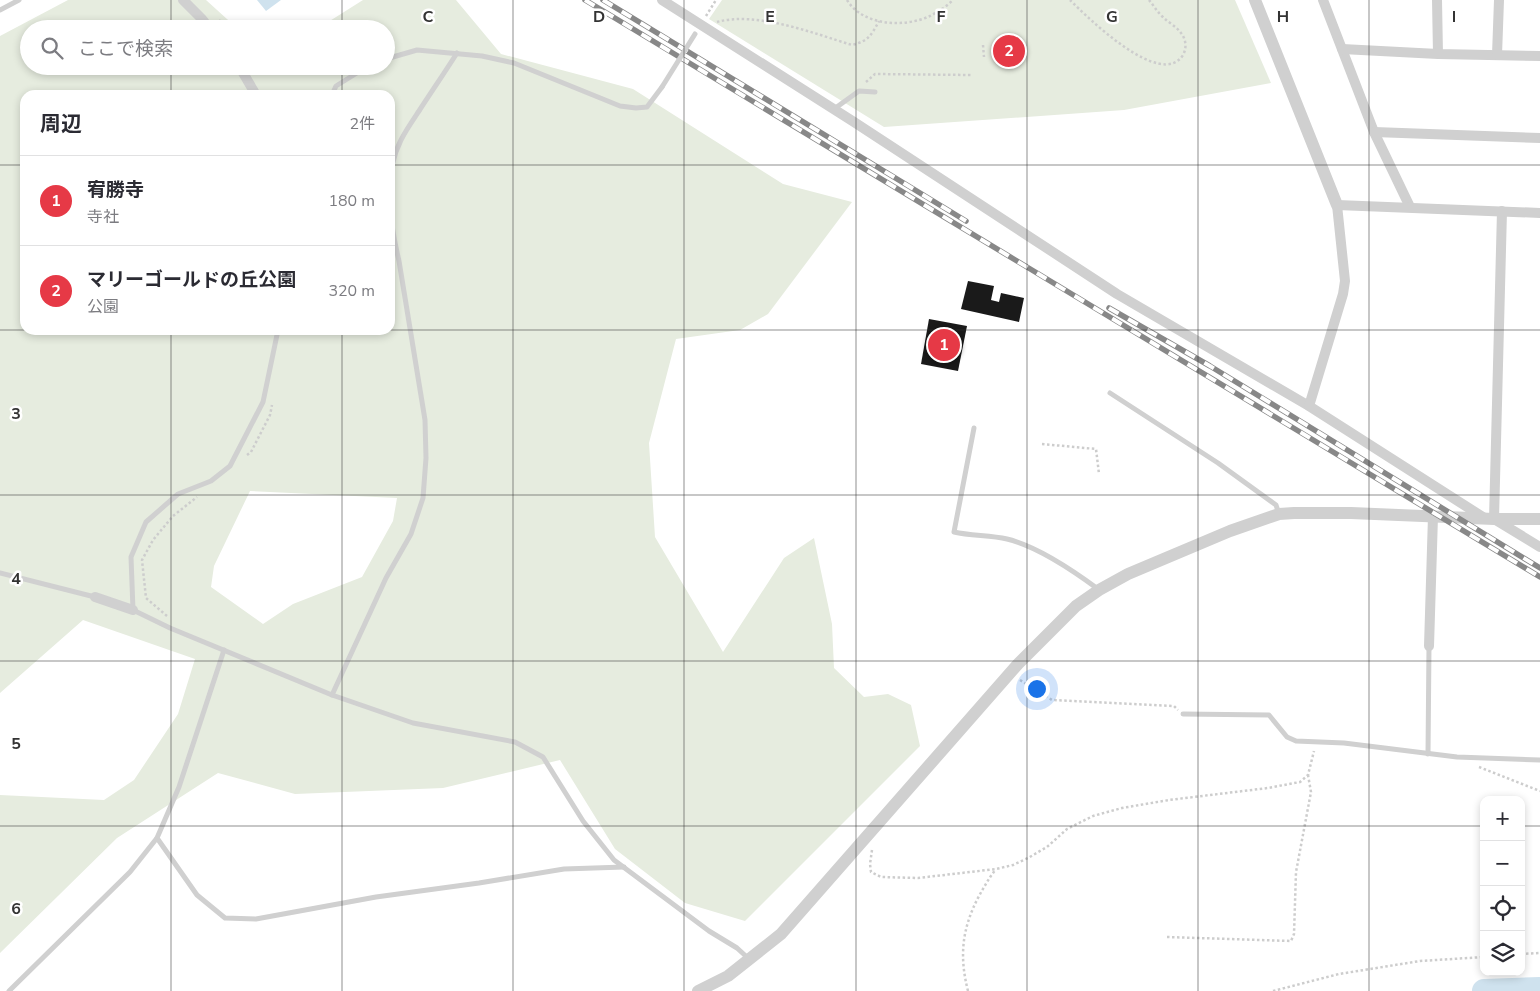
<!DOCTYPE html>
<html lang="ja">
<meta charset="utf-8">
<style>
body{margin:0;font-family:"Nunito Sans","Noto Sans JP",sans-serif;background:#f7f7f7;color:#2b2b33}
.controls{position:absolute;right:15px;bottom:15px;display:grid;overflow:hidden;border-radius:10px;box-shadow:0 2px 8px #0003}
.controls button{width:45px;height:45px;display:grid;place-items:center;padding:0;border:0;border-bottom:1px solid #e1e1e2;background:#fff;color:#2b2b33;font:25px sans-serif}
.you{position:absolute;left:1036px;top:688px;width:18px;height:18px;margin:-12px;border:4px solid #fff;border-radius:50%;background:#1a73e8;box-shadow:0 0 0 8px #1a73e833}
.badge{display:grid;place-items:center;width:32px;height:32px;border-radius:50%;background:#e63946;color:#fff;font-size:16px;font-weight:700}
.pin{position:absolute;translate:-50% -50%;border:2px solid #fff;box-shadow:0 1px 5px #0006}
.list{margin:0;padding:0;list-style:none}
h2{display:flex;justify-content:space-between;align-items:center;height:65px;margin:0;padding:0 20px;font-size:21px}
h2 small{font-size:16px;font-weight:400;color:#7c7c81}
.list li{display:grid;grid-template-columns:32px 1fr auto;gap:15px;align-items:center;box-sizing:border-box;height:90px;padding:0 20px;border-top:1px solid #e1e1e2}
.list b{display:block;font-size:19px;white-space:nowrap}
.list p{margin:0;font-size:16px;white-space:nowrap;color:#7c7c81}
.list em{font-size:16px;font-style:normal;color:#7c7c81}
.icon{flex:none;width:28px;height:28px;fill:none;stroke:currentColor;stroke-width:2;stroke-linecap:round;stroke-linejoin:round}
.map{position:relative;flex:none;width:1540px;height:991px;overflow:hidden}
.search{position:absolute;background:#fff;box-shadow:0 2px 8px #0003;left:20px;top:20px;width:375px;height:55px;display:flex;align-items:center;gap:12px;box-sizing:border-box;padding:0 18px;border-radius:28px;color:#7c7c81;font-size:19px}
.panel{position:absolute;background:#fff;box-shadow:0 2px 8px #0003;left:20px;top:90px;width:375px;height:245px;border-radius:15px}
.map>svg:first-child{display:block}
.green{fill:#e6ecdf;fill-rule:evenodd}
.water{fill:#cfe2ee}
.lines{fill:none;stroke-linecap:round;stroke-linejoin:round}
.river{stroke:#cfe2ee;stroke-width:24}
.building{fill:#1a1a1a}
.path{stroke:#cdcdcd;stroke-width:2.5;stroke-dasharray:2.5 2.5;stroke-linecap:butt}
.service{stroke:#d0d0d0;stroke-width:5}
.minor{stroke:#d0d0d0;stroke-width:10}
.tertiary{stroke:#d0d0d0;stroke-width:12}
.rail-casing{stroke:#888;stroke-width:5.5}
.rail{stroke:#fff;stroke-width:4;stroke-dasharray:11;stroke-linecap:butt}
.service-bridge{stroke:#d0d0d0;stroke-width:5}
.grid{fill:none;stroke:#333;stroke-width:1;stroke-opacity:0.55}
.grid-label{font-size:16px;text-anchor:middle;font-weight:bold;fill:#333;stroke:#fff;stroke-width:5;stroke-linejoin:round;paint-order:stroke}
</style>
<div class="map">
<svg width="1540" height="991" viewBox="0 0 1540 991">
<rect width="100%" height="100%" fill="#fff"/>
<!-- green -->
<g class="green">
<path d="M68 0H206L238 29H29V66H386V29H317L363 0H456L501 54 633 89 783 184 852 202 768 314 740 330 676 339 649 443 655 537 723 652 784 558 814 538 832 624 834 668 864 697 888 694 911 705 920 746 745 921 685 903 615 849 560 760 443 788 295 794 218 773 117 838 0 953V795L104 800 134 780 178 714 195 659 83 620 0 693V36ZM25 95H390V330H25ZM250 491 397 498 393 521 362 577 293 604 263 624 211 587 214 566Z"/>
<path d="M722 0H1235L1271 83 1124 110 884 127 709 19Z"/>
</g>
<!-- water -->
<path class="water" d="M257 0H281L266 11Z"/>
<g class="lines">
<!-- river -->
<path class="river" d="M1484 991 1540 989"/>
</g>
<!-- building -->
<g class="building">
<path d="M968 281 994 286 991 300 999 302 1001 293 1024 298 1019 322 961 309Z"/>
<path d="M929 319 967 326 958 371 921 364Z"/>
</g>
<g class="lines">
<!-- path -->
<g class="path">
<path d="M847 0C863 26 904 28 930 16 938 12 947 6 953 0"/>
<path d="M1070 0C1087 17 1161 90 1183 55 1187 48 1186 39 1181 33 1177 27 1169 23 1164 18 1158 13 1154 6 1149 0"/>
<path d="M706 16 716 0"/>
<path d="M219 20 227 29"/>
<path d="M717 22C756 11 813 33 852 45 868 41 871 36 879 21"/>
<path d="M983 45 984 57"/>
<path d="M866 82 875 74 971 75"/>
<path d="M1042 444 1096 449 1099 474"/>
<path d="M247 455 251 452 270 415 272 405"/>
<path d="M167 616 146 598 142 560 153 540 173 516 197 497"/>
<path d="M1020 680 1052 700 1174 706 1178 710"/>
<path d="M1479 767 1540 791"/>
<path d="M872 850 870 864 871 872 881 877 918 878 996 869 1013 865 1028 858 1047 847 1067 829 1093 816 1122 808 1169 800 1268 788 1300 782 1308 775 1314 751"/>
<path d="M1167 937 1291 941 1294 934 1296 872 1311 792 1308 775"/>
<path d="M1521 954 1540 953"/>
<path d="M968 991C959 956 962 928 979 896 984 887 989 878 996 869"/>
<path d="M1273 991 1339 974 1420 961 1484 957"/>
</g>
<!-- service -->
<g class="service">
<path d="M0 10 19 0"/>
<path d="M386 59 417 50 482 56 514 63 620 106 636 108 647 107 662 87"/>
<path d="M332 95 336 86 368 66"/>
<path d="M834 109 859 91 875 92"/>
<path d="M278 330 263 402 230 466 211 481 178 494 146 522 131 557 133 610 170 628 332 695 413 723 515 742 543 757 583 821 614 860 709 931 737 948 749 959"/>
<path d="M1110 393 1218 463 1276 505 1279 514"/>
<path d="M974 428 954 532C971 536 990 535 1007 539 1036 546 1075 572 1098 589"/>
<path d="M0 573 95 597"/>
<path d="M332 695 386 578 411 534 423 498 426 458 425 420 399 261C390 223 382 177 401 140 406 130 413 120 419 111 432 91 445 72 457 53"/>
<path d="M1183 714 1269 715 1287 737 1296 741 1344 743 1457 757 1540 760"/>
<path d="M1428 754 1429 646"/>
<path d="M157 838 197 895 225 918 256 919 376 897 479 883 564 869 624 867"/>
<path d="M9 991 130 872 157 838 179 787 224 650"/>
</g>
<!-- minor -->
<g class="minor">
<path d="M183 0 202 19 210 29"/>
<path d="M662 0 854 122 1117 294 1309 406 1486 519"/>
<path d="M1323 0 1374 132 1410 207"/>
<path d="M1437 0 1438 54"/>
<path d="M1342 49 1438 54 1540 56"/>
<path d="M1497 55 1499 0"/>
<path d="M239 66 256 95"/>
<path d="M1374 132 1540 138"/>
<path d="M1502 211 1494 519 1540 547"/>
<path d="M1309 406 1343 294 1345 281 1337 205 1540 213"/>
<path d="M95 597 133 610"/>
<path d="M1429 646 1433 516"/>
</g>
<!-- tertiary -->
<g class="tertiary">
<path d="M1255 0 1337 205"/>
<path d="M698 991 728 976 781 934 1018 664 1076 606 1099 590 1128 574 1230 531 1279 514 1294 513H1351L1494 519H1540"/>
</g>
<!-- rail casing -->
<g class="rail-casing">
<g id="rail">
<path d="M585 0 1540 577"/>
<path d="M603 0 966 221"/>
<path d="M1109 308 1210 366 1540 568"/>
</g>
</g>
<!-- rail -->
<use href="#rail" class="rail"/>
<!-- service-bridge -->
<path class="service-bridge" d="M662 87 695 34"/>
</g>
<!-- grid -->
<path class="grid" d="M171 0V29M342 0V29M513 0V991M684 0V991M856 0V991M1027 0V991M1198 0V991M1369 0V991M171 66V95M342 66V95M0 165H25M390 165H1540M0 330H1540M171 330V991M342 330V991M0 495H1540M0 661H1540M0 826H1484M1521 826H1540"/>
<g class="grid-label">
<text x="428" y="22">C</text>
<text x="599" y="22">D</text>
<text x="770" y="22">E</text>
<text x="941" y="22">F</text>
<text x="1112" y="22">G</text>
<text x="1283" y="22">H</text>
<text x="1454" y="22">I</text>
<text x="16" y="419">3</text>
<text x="16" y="584">4</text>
<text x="16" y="749">5</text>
<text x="16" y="914">6</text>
</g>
</svg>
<div class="controls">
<button>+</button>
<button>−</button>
<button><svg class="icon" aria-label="locate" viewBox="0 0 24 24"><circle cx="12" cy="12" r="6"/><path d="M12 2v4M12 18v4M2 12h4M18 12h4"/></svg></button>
<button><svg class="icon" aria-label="layers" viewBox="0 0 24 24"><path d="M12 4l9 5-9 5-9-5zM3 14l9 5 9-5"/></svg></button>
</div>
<div class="you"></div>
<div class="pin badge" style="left:944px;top:345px">1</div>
<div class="pin badge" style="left:1009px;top:51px">2</div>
<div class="search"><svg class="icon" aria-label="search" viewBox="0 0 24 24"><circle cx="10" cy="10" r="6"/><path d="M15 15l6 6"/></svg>ここで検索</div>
<section class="panel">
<h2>周辺<small>2件</small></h2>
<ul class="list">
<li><span class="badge">1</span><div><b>宥勝寺</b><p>寺社</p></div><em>180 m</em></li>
<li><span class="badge">2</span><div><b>マリーゴールドの丘公園</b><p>公園</p></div><em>320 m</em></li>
</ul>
</section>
</div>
